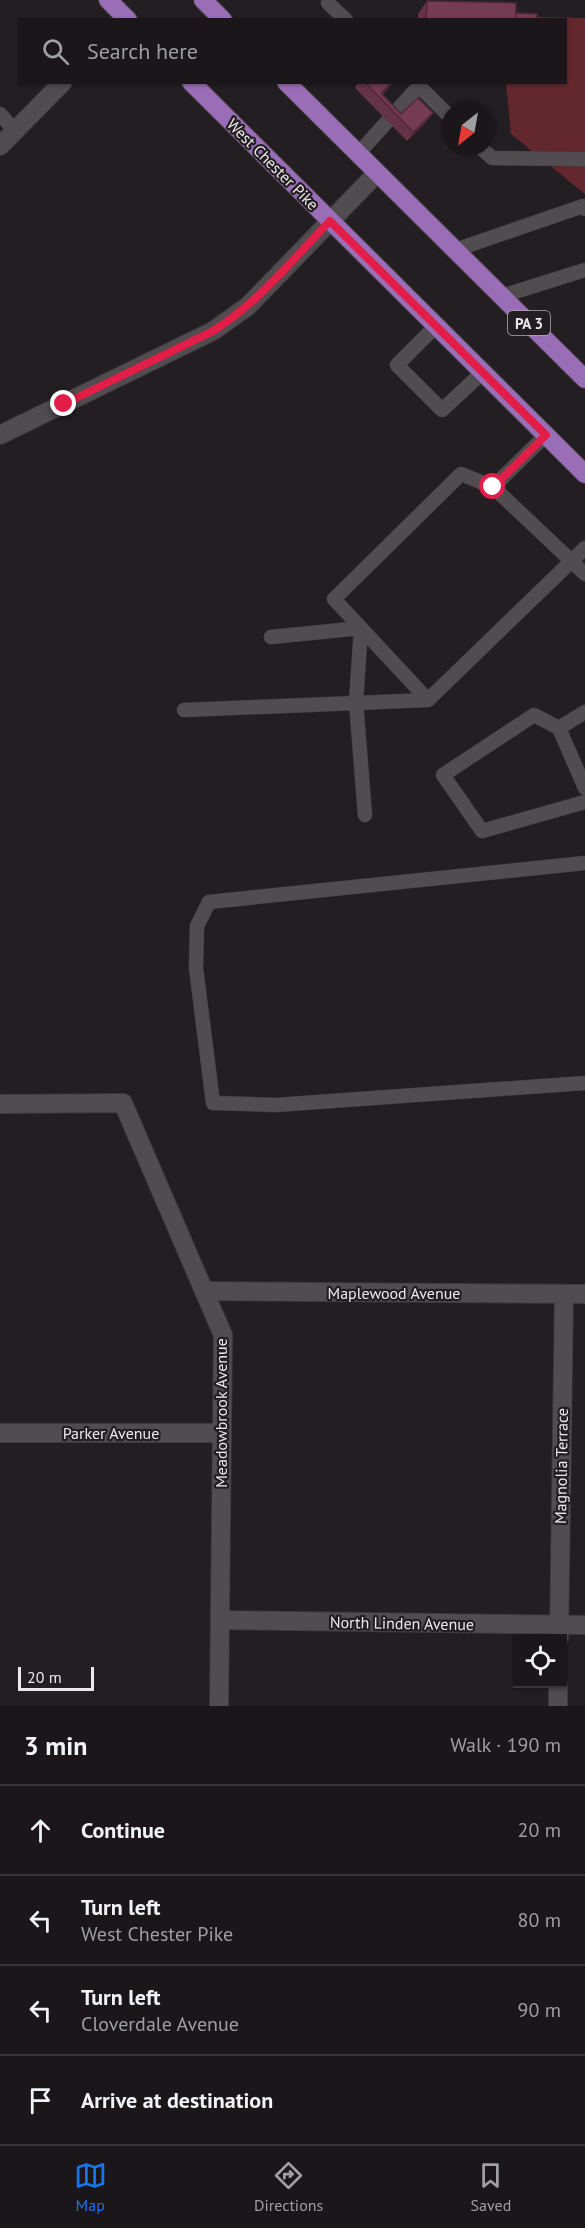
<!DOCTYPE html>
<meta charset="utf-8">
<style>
body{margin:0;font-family:"PT Sans",sans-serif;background:#272327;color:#f1f3f6}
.controls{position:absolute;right:18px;bottom:18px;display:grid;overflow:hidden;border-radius:0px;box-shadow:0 2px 4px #0004}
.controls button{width:54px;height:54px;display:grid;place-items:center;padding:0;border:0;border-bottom:2px solid #383539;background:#1a161a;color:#f1f3f6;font:30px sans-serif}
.compass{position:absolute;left:441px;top:102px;width:54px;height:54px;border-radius:50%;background:#1a161a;box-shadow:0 2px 4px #0004;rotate:211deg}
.scale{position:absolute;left:18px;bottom:15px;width:76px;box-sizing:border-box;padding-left:6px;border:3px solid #ece9eb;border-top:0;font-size:16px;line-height:21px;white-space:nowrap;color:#ece9eb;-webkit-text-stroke:4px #231e22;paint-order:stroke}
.stop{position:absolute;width:18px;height:18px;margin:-14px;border:4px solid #e11d48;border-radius:50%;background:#fff}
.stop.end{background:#e11d48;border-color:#fff;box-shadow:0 2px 6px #0008}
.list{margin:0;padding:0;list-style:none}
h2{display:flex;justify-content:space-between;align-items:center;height:78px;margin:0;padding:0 24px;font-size:26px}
h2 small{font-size:20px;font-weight:400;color:#9f9fa2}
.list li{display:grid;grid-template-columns:39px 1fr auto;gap:18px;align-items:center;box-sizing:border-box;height:90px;padding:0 24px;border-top:2px solid #383539}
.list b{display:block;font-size:22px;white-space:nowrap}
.list p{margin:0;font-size:20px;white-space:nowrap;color:#9f9fa2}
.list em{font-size:20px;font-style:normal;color:#9f9fa2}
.icon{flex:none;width:33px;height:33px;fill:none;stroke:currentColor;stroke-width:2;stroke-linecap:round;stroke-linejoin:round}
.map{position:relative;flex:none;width:585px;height:1706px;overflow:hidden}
.search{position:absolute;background:#1a161a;box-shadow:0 2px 4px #0004;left:18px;right:18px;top:18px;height:66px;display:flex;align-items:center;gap:15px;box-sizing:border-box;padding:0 21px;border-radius:0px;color:#9f9fa2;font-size:22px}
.sheet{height:438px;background:#1a161a}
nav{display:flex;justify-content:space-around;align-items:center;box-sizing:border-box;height:84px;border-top:2px solid #383539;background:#1a161a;font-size:16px;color:#9f9fa2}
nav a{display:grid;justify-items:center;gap:3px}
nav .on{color:#1a73e8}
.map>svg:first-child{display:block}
.green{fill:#63282e}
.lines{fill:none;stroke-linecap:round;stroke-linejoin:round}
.lane-casing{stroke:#3d3a3c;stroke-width:15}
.street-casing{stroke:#3d3a3c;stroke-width:20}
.primary-casing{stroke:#3d3a3c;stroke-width:20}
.lane{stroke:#514c50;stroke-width:14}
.street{stroke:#514c50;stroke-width:18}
.primary{stroke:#9a6eb6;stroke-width:18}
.wall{fill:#653347}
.shaded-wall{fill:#52293a}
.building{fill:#753b53;stroke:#52293a;stroke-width:1.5}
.route{stroke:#e11d48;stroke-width:8}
.labels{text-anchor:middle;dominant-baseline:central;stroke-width:4.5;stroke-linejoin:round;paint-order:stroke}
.shield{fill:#231e22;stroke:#b0acaf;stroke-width:1.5}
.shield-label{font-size:15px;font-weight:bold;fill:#ece9eb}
.street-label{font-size:16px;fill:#ece9eb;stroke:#231e22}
</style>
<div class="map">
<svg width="585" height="1706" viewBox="0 0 585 1706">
<rect width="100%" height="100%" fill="#231e22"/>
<!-- green -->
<path class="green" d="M507 16 585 18V194L511 134 506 83 566 82V20L507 19Z"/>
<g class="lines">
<!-- lane casing -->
<g class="lane-casing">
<g id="lane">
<path d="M328 3 346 20"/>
<path d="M0 114 15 131"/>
<path d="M480 147 492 158 585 159"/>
<path d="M358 154 419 86 450 117"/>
<path d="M455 250 583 206 585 209"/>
<path d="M502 296 585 270"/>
<path d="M436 326 397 365 442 410 483 372"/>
<path d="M546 435 493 487 461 474 334 599 428 700 585 548"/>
<path d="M493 487 585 574"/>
<path d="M271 637 361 628 356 702 365 815"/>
<path d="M184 710 428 700"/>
<path d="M559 728 585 712"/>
<path d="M585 788 559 728 534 715 443 775 482 831 585 802"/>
<path d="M585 863 209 902 197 926 196 968 213 1103 276 1105 585 1083"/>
</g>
</g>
<!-- street casing -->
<g class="street-casing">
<g id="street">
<path d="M0 146 63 82"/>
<path d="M0 435 213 331 248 306 377 173"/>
<path d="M0 1104 123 1103 223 1335 219 1706"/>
<path d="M204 1291 585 1294"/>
<path d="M0 1433H222"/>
<path d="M220 1620 585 1625"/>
<path d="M559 1638 564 1294"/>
<path d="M558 1706V1684"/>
</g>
</g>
<!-- primary casing -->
<g class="primary-casing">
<g id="primary">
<path d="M108 0 128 20"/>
<path d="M203 0 223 20"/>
<path d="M191 82 585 474"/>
<path d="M286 82 585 379"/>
</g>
</g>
<!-- lane -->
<use href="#lane" class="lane"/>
<!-- street -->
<use href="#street" class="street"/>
<!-- primary -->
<use href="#primary" class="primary"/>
</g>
<!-- wall -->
<g class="wall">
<path d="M427 1 516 13 537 20H418V14Z"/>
<path d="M358 82H393L383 94 401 114 426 122 407 141 355 88Z"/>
</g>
<!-- shaded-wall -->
<g class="shaded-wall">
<path d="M392 82H393L389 88 380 97 381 93Z"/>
<path d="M433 113 426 122 407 141 413 132Z"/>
</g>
<!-- building -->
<g class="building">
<path d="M427 1 516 3V20H426Z"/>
<path d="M516 13 537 14V20H516Z"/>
<path d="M365 82H392L381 93 401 114 418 98 433 113 413 132Z"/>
</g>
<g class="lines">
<!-- route -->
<path class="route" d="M64 404 213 331C259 302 293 259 330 221L546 435 493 487"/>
</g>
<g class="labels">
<!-- shield labels -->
<rect class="shield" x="508" y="311" width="42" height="24" rx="4.5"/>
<g class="shield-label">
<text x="529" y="323">PA 3</text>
</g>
<!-- street labels -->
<g class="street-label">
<text transform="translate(273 164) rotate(45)">West Chester Pike</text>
<text x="394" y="1293">Maplewood Avenue</text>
<text transform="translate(221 1413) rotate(-90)">Meadowbrook Avenue</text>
<text x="111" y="1433">Parker Avenue</text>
<text transform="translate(561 1466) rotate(-89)">Magnolia Terrace</text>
<text transform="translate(402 1623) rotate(1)">North Linden Avenue</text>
</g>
</g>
</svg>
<div class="controls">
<button><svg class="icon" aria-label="locate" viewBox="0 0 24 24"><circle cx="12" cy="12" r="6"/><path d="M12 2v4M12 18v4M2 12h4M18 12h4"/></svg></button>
</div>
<svg class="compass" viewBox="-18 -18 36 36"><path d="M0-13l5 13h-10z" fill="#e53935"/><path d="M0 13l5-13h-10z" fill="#9f9fa2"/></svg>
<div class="scale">20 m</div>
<div class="stop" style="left:493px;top:487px"></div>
<div class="stop end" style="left:64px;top:404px"></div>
<div class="search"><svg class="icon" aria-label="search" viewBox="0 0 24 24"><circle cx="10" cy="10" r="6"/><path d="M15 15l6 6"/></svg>Search here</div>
</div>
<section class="sheet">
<h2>3 min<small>Walk · 190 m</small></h2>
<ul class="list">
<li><svg class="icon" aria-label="ahead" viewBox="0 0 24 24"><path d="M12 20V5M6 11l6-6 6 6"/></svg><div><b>Continue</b></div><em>20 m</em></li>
<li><svg class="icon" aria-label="left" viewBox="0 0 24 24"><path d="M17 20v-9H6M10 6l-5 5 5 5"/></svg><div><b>Turn left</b><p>West Chester Pike</p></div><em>80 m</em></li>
<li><svg class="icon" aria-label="left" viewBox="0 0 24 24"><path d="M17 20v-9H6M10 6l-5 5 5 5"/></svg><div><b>Turn left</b><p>Cloverdale Avenue</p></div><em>90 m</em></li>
<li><svg class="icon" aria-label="arrive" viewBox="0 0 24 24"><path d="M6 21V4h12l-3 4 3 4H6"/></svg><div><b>Arrive at destination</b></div></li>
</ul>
</section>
<nav>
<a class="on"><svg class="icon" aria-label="map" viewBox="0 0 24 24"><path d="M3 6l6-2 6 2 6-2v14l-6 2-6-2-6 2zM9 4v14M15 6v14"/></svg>Map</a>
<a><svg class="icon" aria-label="directions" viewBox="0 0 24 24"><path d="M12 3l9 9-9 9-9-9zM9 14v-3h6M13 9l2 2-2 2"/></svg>Directions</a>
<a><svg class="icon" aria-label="saved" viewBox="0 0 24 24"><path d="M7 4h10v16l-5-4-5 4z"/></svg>Saved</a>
</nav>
